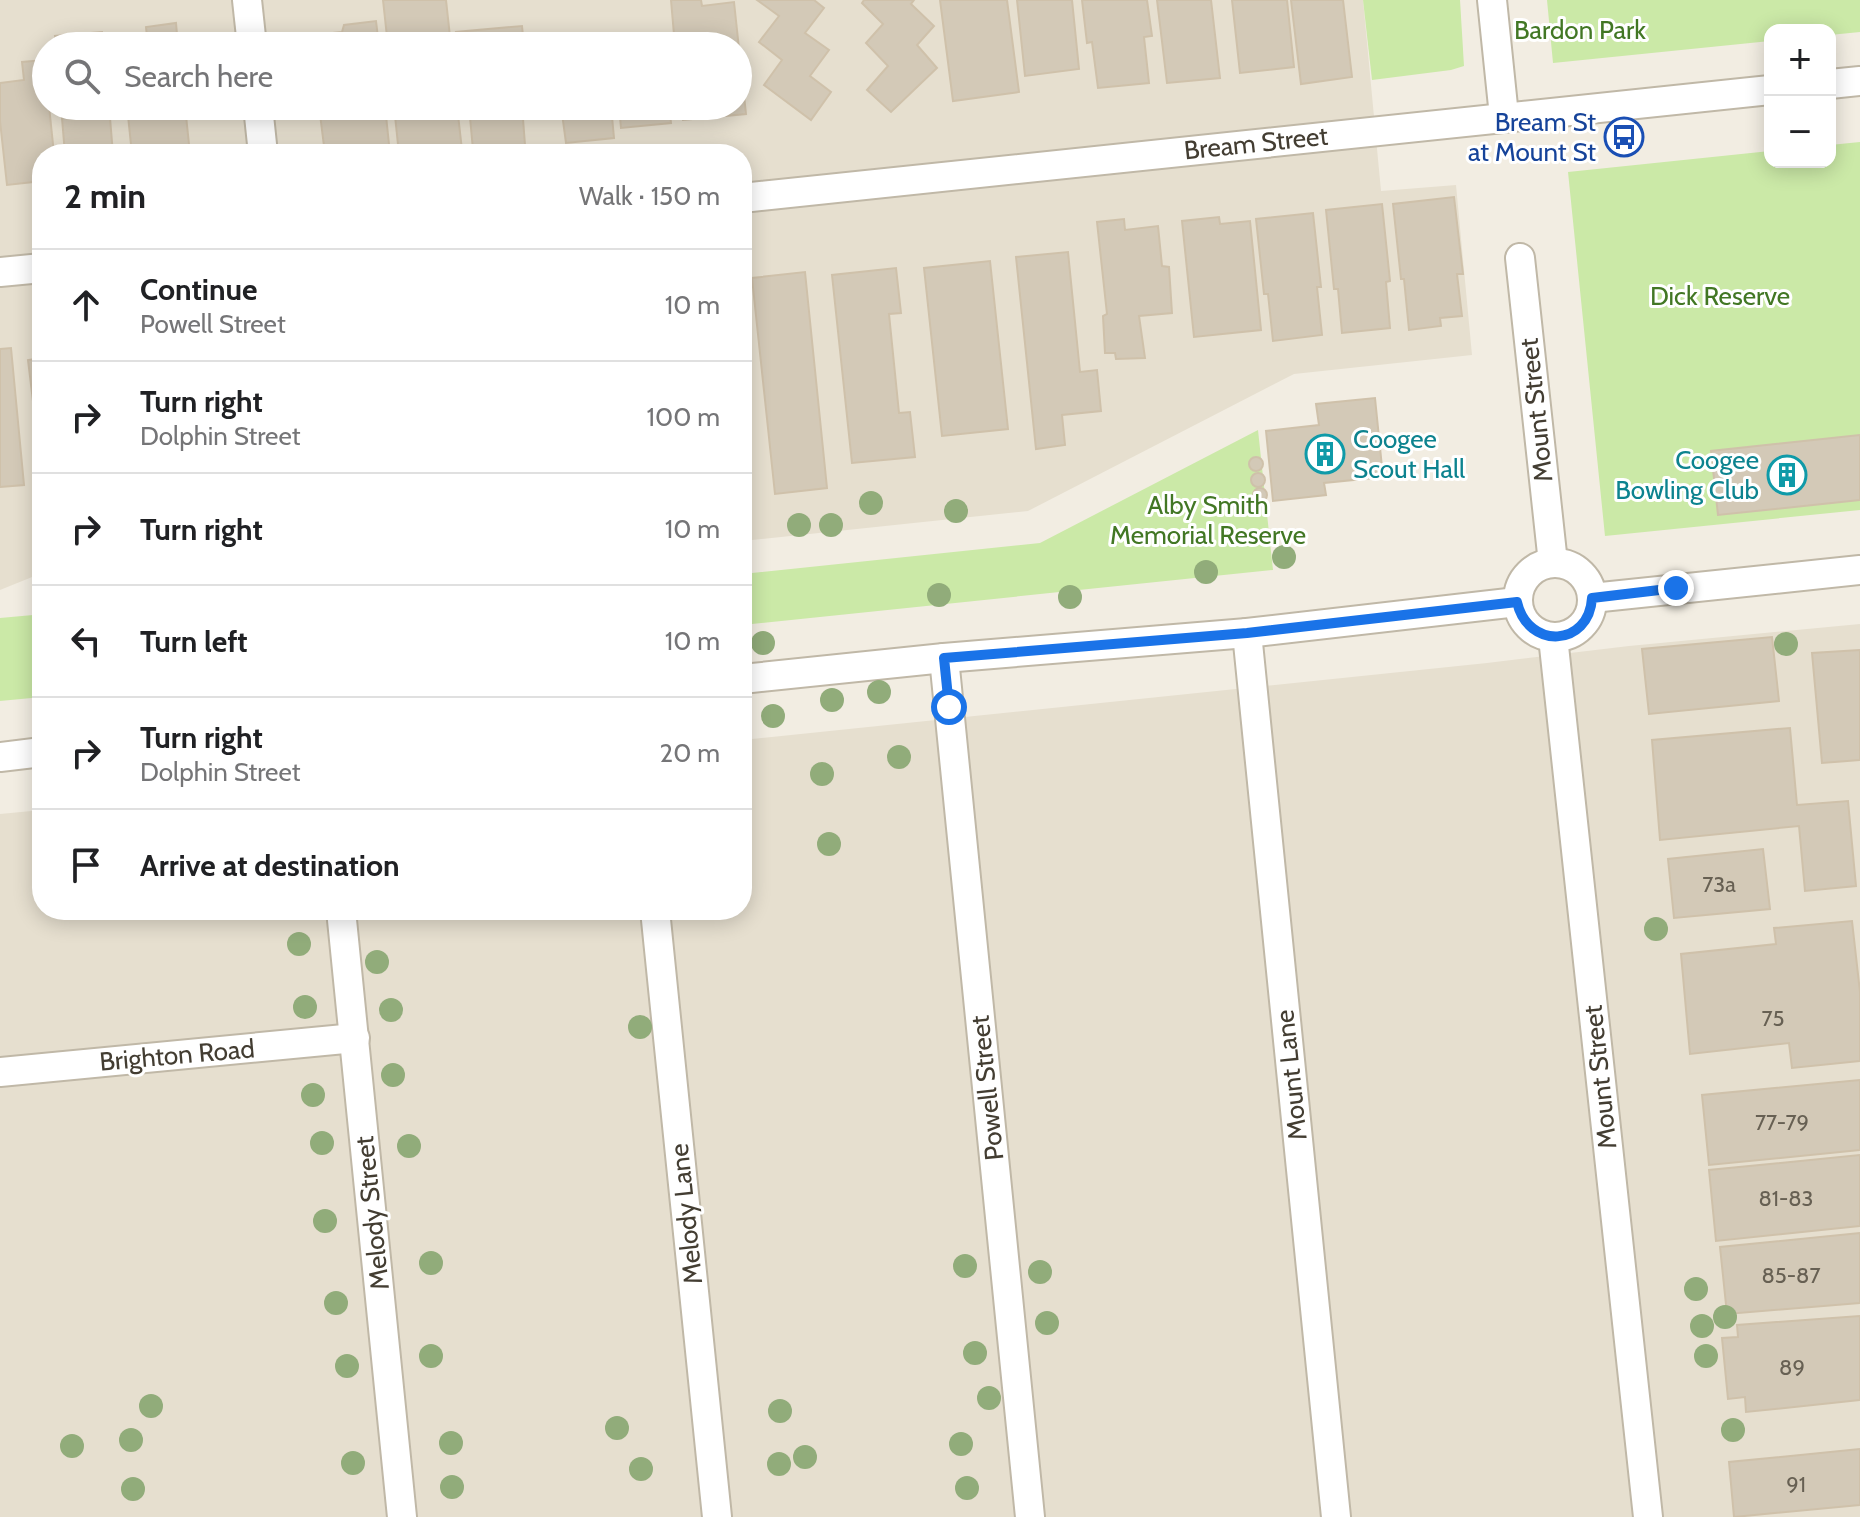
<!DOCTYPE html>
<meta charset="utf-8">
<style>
body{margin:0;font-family:Cabin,sans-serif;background:#f2f2f2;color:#202124}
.controls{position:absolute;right:24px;top:24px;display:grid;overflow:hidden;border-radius:16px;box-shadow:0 4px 20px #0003}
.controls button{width:72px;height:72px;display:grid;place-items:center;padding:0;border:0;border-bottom:2px solid #e0e0e0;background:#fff;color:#202124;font:40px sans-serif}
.stop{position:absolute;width:24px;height:24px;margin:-18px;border:6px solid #1a73e8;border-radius:50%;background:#fff}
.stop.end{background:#1a73e8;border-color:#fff;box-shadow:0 2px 8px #0008}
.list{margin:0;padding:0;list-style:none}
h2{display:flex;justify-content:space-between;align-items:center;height:104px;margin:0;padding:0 32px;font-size:34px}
h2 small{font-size:26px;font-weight:400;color:#757577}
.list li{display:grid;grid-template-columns:52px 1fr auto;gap:24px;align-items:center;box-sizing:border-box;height:112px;padding:0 32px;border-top:2px solid #e0e0e0}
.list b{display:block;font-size:30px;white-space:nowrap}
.list p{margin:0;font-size:26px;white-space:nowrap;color:#757577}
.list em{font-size:26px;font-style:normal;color:#757577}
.icon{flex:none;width:44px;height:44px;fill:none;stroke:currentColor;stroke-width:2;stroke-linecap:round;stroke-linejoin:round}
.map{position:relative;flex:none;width:1860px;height:1517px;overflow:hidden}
.search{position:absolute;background:#fff;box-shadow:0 4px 20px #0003;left:32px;top:32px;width:720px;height:88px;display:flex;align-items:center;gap:20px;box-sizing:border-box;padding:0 28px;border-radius:44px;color:#757577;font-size:30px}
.panel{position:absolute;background:#fff;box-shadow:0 4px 20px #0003;left:32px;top:144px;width:720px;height:776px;border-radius:32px}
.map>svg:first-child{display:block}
.residential{fill:#e6dfcf;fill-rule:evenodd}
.green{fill:#cbe9a7}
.building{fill:#d3c9b7;stroke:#cfc1aa;stroke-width:2}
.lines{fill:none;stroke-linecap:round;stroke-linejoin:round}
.minor-casing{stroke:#c0b8a7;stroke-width:32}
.minor{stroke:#fff;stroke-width:28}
.tree{fill:#91ac7a}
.route{stroke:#1a73e8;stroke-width:10}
.labels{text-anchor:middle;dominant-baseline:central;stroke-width:6;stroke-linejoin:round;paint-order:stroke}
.number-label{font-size:22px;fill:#676053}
.park-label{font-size:26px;fill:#427724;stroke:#fff}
.transit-label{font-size:26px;fill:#164399;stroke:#fff;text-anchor:end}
.street-label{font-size:26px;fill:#433d32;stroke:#fff}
.culture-label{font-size:26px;fill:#0d838f;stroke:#fff;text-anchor:start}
</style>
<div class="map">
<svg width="1860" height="1517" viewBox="0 0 1860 1517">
<rect width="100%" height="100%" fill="#f2ede2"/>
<!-- residential -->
<g class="residential">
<path d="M0 0H1363L1381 191 1456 185 1472 355 1294 374 1028 511 742 541V154H42V573L0 590ZM46 46H738V106H46Z"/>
<path d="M1860 624V1517H0V814L42 810V910H742V740L1487 663 1629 646Z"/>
</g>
<!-- green -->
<g class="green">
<path d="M1363 0H1460L1464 66 1451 70 1372 80Z"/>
<path d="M1547 0H1860V32L1830 35V30H1770V41L1553 63Z"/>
<path d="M1860 142V510L1605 536 1568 172 1770 151V162H1830V145Z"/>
<path d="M1258 430 1273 570 742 625V574L1040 543Z"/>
<path d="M42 611V697L0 701V618L33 615Z"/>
</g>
<!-- building -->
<g class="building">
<path d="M383 0H446L451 46H388Z"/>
<path d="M671 0H701L702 6 734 2 746 114 683 120 681 106H738V46H675Z"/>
<path d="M757 0H814L824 8 805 33 829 50 810 76 831 92 811 120 764 85 782 60 759 42 779 16Z"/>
<path d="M864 0H914L911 4 934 26 917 45 937 68 891 112 867 90 888 66 866 43 883 24 862 3Z"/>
<path d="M940 0H1007L1019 92 953 101Z"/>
<path d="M1017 0H1072L1079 69 1025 76Z"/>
<path d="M1082 0H1147L1152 36 1144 37 1149 83 1098 88 1092 42 1087 43Z"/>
<path d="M1157 0H1211L1220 78 1167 83Z"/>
<path d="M1232 0H1287L1294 67 1240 73Z"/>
<path d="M1291 0H1343L1352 77 1301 84Z"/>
<path d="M376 21 379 46H325L324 34 342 32 344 25Z"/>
<path d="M176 23 178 46H148L146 27Z"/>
<path d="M522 26 524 46H458L456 32Z"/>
<path d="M102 32 104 46H56L55 36Z"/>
<path d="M44 60 46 106H49L54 154H42V181L7 185 0 121V83L24 80 22 62Z"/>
<path d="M61 106H109L113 154H65Z"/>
<path d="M127 106H185L190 154H132Z"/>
<path d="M319 106H385L390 154H325Z"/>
<path d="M394 106H457L462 150 399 154Z"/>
<path d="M463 106H522L525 145 473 150 469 106Z"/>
<path d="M561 106H611L614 138 566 143Z"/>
<path d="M619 106H669L671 123 621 128Z"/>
<path d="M1454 197 1463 274H1457L1462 316 1440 318 1441 326 1409 330 1404 279H1401L1393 204Z"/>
<path d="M1382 204 1390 281 1386 282 1390 328 1342 333 1338 289H1334L1326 210Z"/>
<path d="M1313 213 1321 287H1317L1322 335 1273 341 1268 294H1264L1256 219Z"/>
<path d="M1219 217 1220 224 1250 221 1261 330 1194 337 1182 221Z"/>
<path d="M1124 219 1125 230 1158 226 1162 266 1169 267 1172 313 1139 316 1145 358 1116 359 1115 353H1105L1103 316 1107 314 1097 222Z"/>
<path d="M1068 252 1080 372 1097 370 1101 411 1062 415 1065 445 1036 449 1016 257Z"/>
<path d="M990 261 1008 429 942 436 924 268Z"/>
<path d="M896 268 901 313 889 314 899 413 910 412 915 457 852 463 832 275Z"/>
<path d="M805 272 827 488 775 494 752 278Z"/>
<path d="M11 348 24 485 0 487V349Z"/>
<path d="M42 358V413L40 400 33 401 28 360Z"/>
<path d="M1375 398 1383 477 1324 483 1326 495 1273 501 1266 431 1319 425 1316 404Z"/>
<path d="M1860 435V500L1718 515 1711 451Z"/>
<circle cx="1256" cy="464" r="7"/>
<circle cx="1258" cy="480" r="7"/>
<circle cx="1260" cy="495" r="7"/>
<path d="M1772 637 1779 701 1649 714 1642 649Z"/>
<path d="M1860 650V760L1822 763 1812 653Z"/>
<path d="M1790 728 1797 805 1848 801 1856 886 1805 891 1799 826 1660 840 1652 740Z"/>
<path d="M1763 849 1770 909 1674 918 1668 859Z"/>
<path d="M1852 921 1860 992V1061L1792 1068 1789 1043 1690 1054 1681 954 1776 944 1774 928Z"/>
<path d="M1860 1080V1150L1709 1165 1702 1095Z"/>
<path d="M1860 1155V1226L1716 1241 1709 1170Z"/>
<path d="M1860 1233V1303L1727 1314 1720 1247Z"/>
<path d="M1860 1316V1400L1746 1412 1745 1397 1728 1399 1722 1338 1738 1337 1737 1325Z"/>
<path d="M1860 1449V1505L1734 1517 1729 1462Z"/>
</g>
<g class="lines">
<!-- minor casing -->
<g class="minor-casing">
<g id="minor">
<path d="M247 0 252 46"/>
<path d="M1492 0 1504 116"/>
<path d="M1830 84 1860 81"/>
<path d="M258 106 263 154"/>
<path d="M742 198 1770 90"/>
<path d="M1520 258 1553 563"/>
<path d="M0 272 42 268"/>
<circle cx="1555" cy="600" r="37"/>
<path d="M1592 598 1860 570"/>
<path d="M1247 633 1336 1517"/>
<path d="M1553 637 1648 1517"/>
<path d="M944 658 1030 1517"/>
<path d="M742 679 944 658 1247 633 1517 602"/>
<path d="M0 757 42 752"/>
<path d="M341 910 402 1517"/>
<path d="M655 910 717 1517"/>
<path d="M0 1072 355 1038"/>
</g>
</g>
<!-- minor -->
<use href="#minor" class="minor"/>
</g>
<!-- trees -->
<g class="tree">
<circle cx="871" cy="503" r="12"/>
<circle cx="956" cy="511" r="12"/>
<circle cx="799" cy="525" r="12"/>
<circle cx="831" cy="525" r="12"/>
<circle cx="1284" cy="557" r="12"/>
<circle cx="1206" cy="572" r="12"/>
<circle cx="939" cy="595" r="12"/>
<circle cx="1070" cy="597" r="12"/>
<circle cx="763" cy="643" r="12"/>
<circle cx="1786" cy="644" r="12"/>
<circle cx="879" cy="692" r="12"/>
<circle cx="832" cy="700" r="12"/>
<circle cx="773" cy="716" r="12"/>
<circle cx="899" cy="757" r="12"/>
<circle cx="822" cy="774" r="12"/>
<circle cx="829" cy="844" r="12"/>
<circle cx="1656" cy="929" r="12"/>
<circle cx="299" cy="944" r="12"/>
<circle cx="377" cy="962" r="12"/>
<circle cx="305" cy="1007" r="12"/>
<circle cx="391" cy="1010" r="12"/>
<circle cx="640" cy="1027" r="12"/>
<circle cx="393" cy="1075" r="12"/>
<circle cx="313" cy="1095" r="12"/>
<circle cx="322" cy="1143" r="12"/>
<circle cx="409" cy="1146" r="12"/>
<circle cx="325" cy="1221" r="12"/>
<circle cx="431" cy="1263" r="12"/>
<circle cx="965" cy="1266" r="12"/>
<circle cx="1040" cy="1272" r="12"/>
<circle cx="1696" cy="1289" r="12"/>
<circle cx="336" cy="1303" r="12"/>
<circle cx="1725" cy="1317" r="12"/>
<circle cx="1047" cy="1323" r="12"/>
<circle cx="1702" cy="1326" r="12"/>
<circle cx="975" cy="1353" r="12"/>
<circle cx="431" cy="1356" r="12"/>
<circle cx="1706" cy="1356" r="12"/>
<circle cx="347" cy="1366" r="12"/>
<circle cx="989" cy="1398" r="12"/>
<circle cx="151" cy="1406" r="12"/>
<circle cx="780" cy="1411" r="12"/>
<circle cx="617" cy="1428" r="12"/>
<circle cx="1733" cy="1430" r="12"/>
<circle cx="131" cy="1440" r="12"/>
<circle cx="451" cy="1443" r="12"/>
<circle cx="961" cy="1444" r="12"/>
<circle cx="72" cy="1446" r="12"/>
<circle cx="805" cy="1457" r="12"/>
<circle cx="353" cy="1463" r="12"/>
<circle cx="779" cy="1464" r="12"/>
<circle cx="641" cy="1469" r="12"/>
<circle cx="452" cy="1487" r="12"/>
<circle cx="967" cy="1488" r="12"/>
<circle cx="133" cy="1489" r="12"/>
</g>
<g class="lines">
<!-- route -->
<path class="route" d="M949 707 944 658 1247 633 1517 602C1528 650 1589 647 1592 598L1676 588"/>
</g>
<!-- icons -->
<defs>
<g id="bus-ring" transform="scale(2)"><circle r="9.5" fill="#fff" stroke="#1a4fb4" stroke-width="1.5"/><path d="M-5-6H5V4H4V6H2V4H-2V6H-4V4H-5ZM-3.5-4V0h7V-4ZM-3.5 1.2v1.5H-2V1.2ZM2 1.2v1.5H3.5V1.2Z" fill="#1a4fb4"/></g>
<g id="building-ring" transform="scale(2)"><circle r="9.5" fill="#fff" stroke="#0f9aa8" stroke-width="1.5"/><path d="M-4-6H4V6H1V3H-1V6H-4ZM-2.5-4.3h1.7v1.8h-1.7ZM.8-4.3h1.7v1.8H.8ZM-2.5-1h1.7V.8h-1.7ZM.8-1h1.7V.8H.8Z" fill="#0f9aa8"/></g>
</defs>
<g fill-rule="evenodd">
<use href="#bus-ring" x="1624" y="137"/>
<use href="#building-ring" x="1325" y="454"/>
<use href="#building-ring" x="1787" y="475"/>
</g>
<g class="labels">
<!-- number labels -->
<g class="number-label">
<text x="1719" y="884">73a</text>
<text x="1773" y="1018">75</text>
<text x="1782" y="1122">77-79</text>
<text x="1786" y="1198">81-83</text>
<text x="1791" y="1275">85-87</text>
<text x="1792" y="1367">89</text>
<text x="1796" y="1484">91</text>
</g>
<!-- park labels -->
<g class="park-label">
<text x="1580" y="30">Bardon Park</text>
<text x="1720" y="296">Dick Reserve</text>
<text x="1208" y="505">Alby Smith<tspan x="1208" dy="30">Memorial Reserve</tspan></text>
</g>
<!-- transit labels -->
<g class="transit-label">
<text x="1596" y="122">Bream St<tspan x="1596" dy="30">at Mount St</tspan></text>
</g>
<!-- street labels -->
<g class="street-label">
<text transform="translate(1256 143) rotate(-6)">Bream Street</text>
<text transform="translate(1536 410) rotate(-96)">Mount Street</text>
<text transform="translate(177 1055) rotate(-5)">Brighton Road</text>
<text transform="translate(1291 1075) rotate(-96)">Mount Lane</text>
<text transform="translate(1600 1077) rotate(-96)">Mount Street</text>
<text transform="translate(987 1088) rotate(-96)">Powell Street</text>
<text transform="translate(372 1213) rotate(-96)">Melody Street</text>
<text transform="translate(686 1214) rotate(-96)">Melody Lane</text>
</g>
<!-- culture labels -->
<g class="culture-label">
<text x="1353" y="439">Coogee<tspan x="1353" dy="30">Scout Hall</tspan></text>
<text x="1759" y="460" text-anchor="end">Coogee<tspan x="1759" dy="30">Bowling Club</tspan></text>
</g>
</g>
</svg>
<div class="controls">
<button>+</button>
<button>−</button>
</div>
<div class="stop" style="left:949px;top:707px"></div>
<div class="stop end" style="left:1676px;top:588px"></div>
<div class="search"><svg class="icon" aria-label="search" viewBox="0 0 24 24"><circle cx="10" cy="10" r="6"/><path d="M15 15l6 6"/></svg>Search here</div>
<section class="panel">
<h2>2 min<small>Walk · 150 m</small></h2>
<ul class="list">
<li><svg class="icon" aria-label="ahead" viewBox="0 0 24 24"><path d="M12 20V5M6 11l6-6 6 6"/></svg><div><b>Continue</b><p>Powell Street</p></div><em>10 m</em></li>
<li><svg class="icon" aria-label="right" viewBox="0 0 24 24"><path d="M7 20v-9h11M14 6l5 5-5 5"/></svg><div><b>Turn right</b><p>Dolphin Street</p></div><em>100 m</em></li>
<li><svg class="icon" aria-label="right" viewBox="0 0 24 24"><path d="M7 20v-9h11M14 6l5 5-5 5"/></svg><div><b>Turn right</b></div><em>10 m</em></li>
<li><svg class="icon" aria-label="left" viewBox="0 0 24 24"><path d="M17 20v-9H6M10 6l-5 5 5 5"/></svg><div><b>Turn left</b></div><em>10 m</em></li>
<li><svg class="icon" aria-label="right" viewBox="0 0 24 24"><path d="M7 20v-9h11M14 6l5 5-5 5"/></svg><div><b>Turn right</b><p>Dolphin Street</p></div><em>20 m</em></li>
<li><svg class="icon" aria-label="arrive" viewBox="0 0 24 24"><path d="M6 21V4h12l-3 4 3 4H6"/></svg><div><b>Arrive at destination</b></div></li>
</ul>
</section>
</div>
